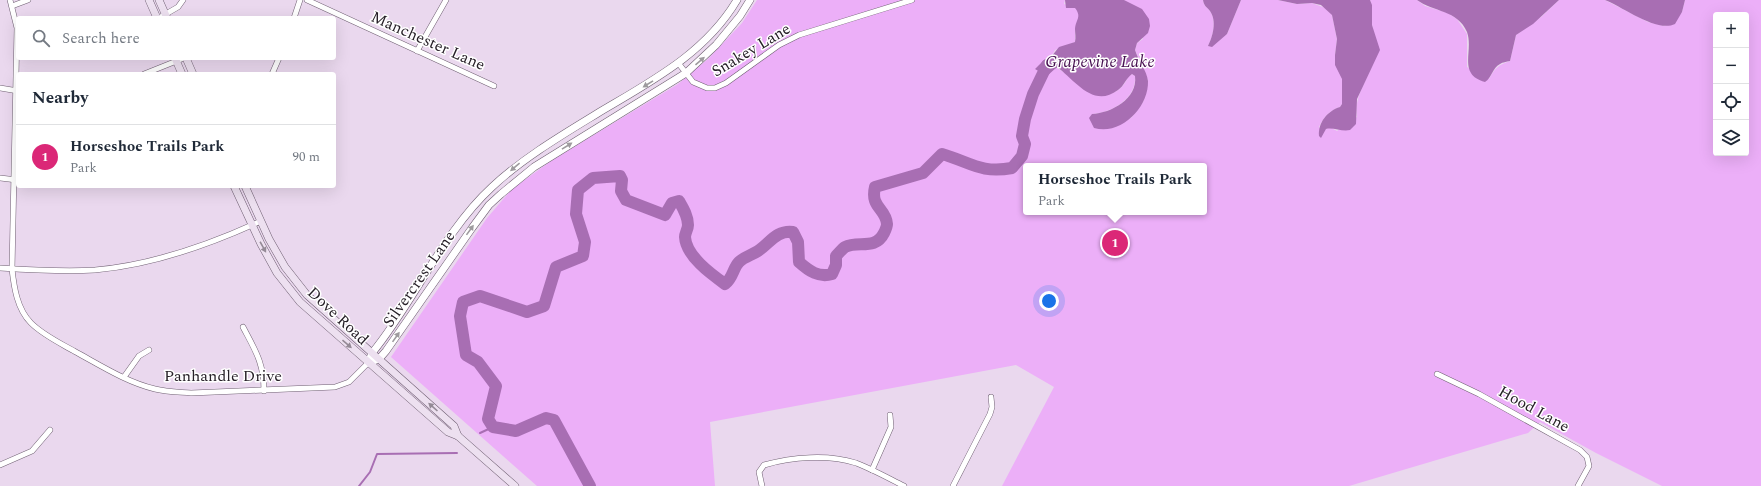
<!DOCTYPE html>
<meta charset="utf-8">
<style>
body{margin:0;font-family:Spectral,serif;background:#f6f6f7;color:#1f2937}
.controls{position:absolute;right:12px;top:12px;display:grid;overflow:hidden;border-radius:4px;box-shadow:0 4px 16px #0002}
.controls button{width:36px;height:36px;display:grid;place-items:center;padding:0;border:0;border-bottom:1px solid #e0e1e3;background:#fff;color:#1f2937;font:20px sans-serif}
.you{position:absolute;left:1049px;top:301px;width:14px;height:14px;margin:-10px;border:3px solid #fff;border-radius:50%;background:#1a73e8;box-shadow:0 0 0 6px #1a73e833}
.badge{display:grid;place-items:center;width:26px;height:26px;border-radius:50%;background:#db2777;color:#fff;font-size:13px;font-weight:700}
.pin{position:absolute;translate:-50% -50%;border:2px solid #fff;box-shadow:0 1px 4px #0006}
.popup{position:absolute;left:1023px;top:163px;width:184px;height:52px;box-sizing:border-box;display:grid;place-content:center;border-radius:4px;background:#fff;filter:drop-shadow(0 1px 3px #0005);font-size:13px;white-space:nowrap;color:#747a83}
.popup b{font-size:15px;color:#1f2937}
.popup::after{content:'';position:absolute;left:50%;top:100%;margin-left:-8px;border:8px solid transparent;border-top-color:#fff}
.list{margin:0;padding:0;list-style:none}
h2{display:flex;justify-content:space-between;align-items:center;height:52px;margin:0;padding:0 16px;font-size:17px}
h2 small{font-size:13px;font-weight:400;color:#747a83}
.list li{display:grid;grid-template-columns:26px 1fr auto;gap:12px;align-items:center;box-sizing:border-box;height:64px;padding:0 16px;border-top:1px solid #e0e1e3}
.list b{display:block;font-size:15px;white-space:nowrap}
.list p{margin:0;font-size:13px;white-space:nowrap;color:#747a83}
.list em{font-size:13px;font-style:normal;color:#747a83}
.icon{flex:none;width:22px;height:22px;fill:none;stroke:currentColor;stroke-width:2;stroke-linecap:round;stroke-linejoin:round}
.map{position:relative;flex:none;width:1761px;height:486px;overflow:hidden}
.search{position:absolute;background:#fff;box-shadow:0 4px 16px #0002;left:16px;top:16px;width:320px;height:44px;display:flex;align-items:center;gap:10px;box-sizing:border-box;padding:0 14px;border-radius:4px;color:#747a83;font-size:15px}
.panel{position:absolute;background:#fff;box-shadow:0 4px 16px #0002;left:16px;top:72px;width:320px;height:116px;border-radius:4px}
.map>svg:first-child{display:block}
.green{fill:#ecaff8;fill-rule:evenodd}
.water{fill:#a86eb3}
.lines{fill:none;stroke-linecap:round;stroke-linejoin:round}
.stream{stroke:#a86eb3;stroke-width:2}
.river{stroke:#a86eb3;stroke-width:12}
.minor-casing{stroke:#6f5f72;stroke-width:6}
.tertiary-casing{stroke:#6f5f72;stroke-width:8}
.secondary-casing{stroke:#6f5f72;stroke-width:8}
.minor{stroke:#fff;stroke-width:5}
.tertiary{stroke:#fff;stroke-width:7}
.secondary{stroke:#ede0f0;stroke-width:7}
.oneway{fill:#9e9b9e}
.oneway2{fill:#948a96}
.labels{text-anchor:middle;dominant-baseline:central;stroke-width:3;stroke-linejoin:round;paint-order:stroke}
.street-label{font-size:16px;fill:#272028;stroke:#fff}
.water-label{font-size:17px;font-style:italic;fill:#471051;stroke:#fff}
</style>
<div class="map">
<svg width="1761" height="486" viewBox="0 0 1761 486">
<rect width="100%" height="100%" fill="#ead8ee"/>
<!-- green -->
<path class="green" d="M757 0H1065L1064 4 1076 8 1079 13V18L1075 29V42L1055 50 1051 57 1044 60 1053 69 1056 67 1098 96C1108 95 1118 93 1124 84 1127 80 1127 77 1132 74L1135 76C1137 99 1111 113 1092 114L1131 118 1143 102 1148 80 1135 50 1137 43 1143 39 1129 4 1124 0H1203C1204 6 1206 6 1210 11 1217 21 1213 36 1208 46L1227 34 1241 0H1278L1297 4 1312 3 1328 9 1332 15 1337 39 1335 55 1342 79V104L1340 107C1330 110 1323 118 1319 127L1323 132 1326 129 1330 127 1337 131 1357 117C1353 96 1369 78 1375 58 1378 48 1374 35 1372 25 1370 16 1373 8 1370 0H1417L1425 6 1448 13 1457 19 1467 34V67L1489 79C1495 68 1498 65 1510 61L1516 35 1541 17 1559 0H1605L1648 22 1665 26 1682 12 1685 0H1761V486H1662L1596 453 1540 422 1528 433 1349 486H1002L1054 387 1016 365 710 422 715 486H537L391 357 487 218 512 189 551 161 678 84 708 59 742 23ZM1716 15H1746V153H1716ZM1026 166H1204V212H1026Z"/>
<!-- water -->
<g class="water">
<path d="M1065 0H1124L1142 9 1149 19 1150 26 1148 33 1137 43 1135 50C1138 60 1147 71 1148 81 1149 107 1121 136 1094 128L1089 118 1092 114C1111 113 1138 99 1135 76L1132 74C1126 78 1124 86 1118 90 1093 109 1075 80 1057 67L1047 76 1035 69 1044 60 1051 57 1059 47 1075 42C1076 37 1075 33 1075 29 1076 19 1082 17 1075 8H1066Z"/>
<path d="M1203 0H1241L1227 34 1212 47 1208 46C1213 36 1217 21 1210 11 1206 6 1204 6 1203 0Z"/>
<path d="M1278 0H1370L1372 5V25L1380 50 1357 99 1356 124 1350 130C1342 132 1333 127 1326 129L1321 138 1319 136C1318 123 1327 111 1340 107L1342 104V79L1335 65V55L1337 39 1332 15 1321 5 1312 3 1297 4Z"/>
<path d="M1417 0H1559L1533 24 1516 35 1510 61C1506 62 1503 62 1500 64 1492 68 1492 78 1485 82 1457 74 1474 51 1467 32 1458 10 1433 12 1417 0Z"/>
<path d="M1605 0H1685L1682 12 1675 24C1657 33 1623 7 1605 0Z"/>
</g>
<g class="lines">
<!-- stream -->
<g class="stream">
<path d="M480 433 493 427"/>
<path d="M359 486 370 472 377 454 457 453"/>
</g>
<!-- river -->
<path class="river" d="M590 486 554 420 546 418 516 431 493 427 488 419 496 386 478 362 466 355 460 316 463 302 480 296 527 312 544 306 556 267 583 256 585 242 576 214 578 190 593 178 620 176 622 180 621 191 626 200 665 215 672 203 679 201C683 208 688 216 688 225 688 229 685 233 685 237 686 256 711 274 725 284 733 278 733 268 739 262 744 257 752 255 758 251 770 243 776 230 793 232L798 242 799 262C809 271 819 278 832 274L836 265V256C839 253 842 249 845 247 858 240 875 251 884 233 886 229 887 227 887 224 886 208 870 208 875 187L923 173 942 154C970 162 981 174 1012 168L1022 156 1025 144 1022 136 1025 119 1033 94 1047 65 1053 63"/>
<!-- minor casing -->
<g class="minor-casing">
<g id="minor">
<path d="M10 0 17 28 12 269C14 287 17 309 31 323 43 335 60 343 74 351 100 365 126 382 155 389 167 392 179 392 191 393L335 387 349 382 368 363"/>
<path d="M307 0 494 86"/>
<path d="M12 6 28 0"/>
<path d="M159 18 178 7 183 0"/>
<path d="M294 18 300 0"/>
<path d="M417 51 446 0"/>
<path d="M679 64 693 82 707 88H715L726 83 779 45 799 35 912 0"/>
<path d="M144 74 184 58"/>
<path d="M272 74 279 58"/>
<path d="M0 88 18 91"/>
<path d="M0 178 17 180"/>
<path d="M0 268C31 270 63 272 95 270 152 265 209 245 261 221"/>
<path d="M243 327C255 350 264 363 264 391"/>
<path d="M1437 374 1479 394 1580 450 1587 457 1589 466 1578 486"/>
<path d="M124 377 139 356 149 350"/>
<path d="M0 465 32 451 50 430"/>
<path d="M872 470 891 427 890 415"/>
<path d="M762 486 759 472 764 465C792 457 828 454 856 463 872 469 888 478 904 486"/>
<path d="M953 486 990 414 992 407 991 397"/>
</g>
</g>
<!-- tertiary casing -->
<g class="tertiary-casing">
<g id="tertiary">
<path d="M370 358 372 353C414 302 443 232 492 187 523 158 562 135 598 113 650 82 705 54 737 0"/>
<path d="M368 363 379 359 386 351 472 228 489 205 501 194 534 167 686 73 716 45 740 16 750 0"/>
</g>
</g>
<!-- secondary casing -->
<g class="secondary-casing">
<g id="secondary">
<path d="M149 0 157 18"/>
<path d="M159 0 167 18"/>
<path d="M175 58 182 74"/>
<path d="M186 58 193 74"/>
<path d="M234 186 261 244 277 273 300 302 448 432 458 436 515 486"/>
<path d="M245 186 269 239 285 267 307 295 454 426 458 436"/>
</g>
</g>
<!-- minor -->
<use href="#minor" class="minor"/>
<!-- tertiary -->
<use href="#tertiary" class="tertiary"/>
<!-- secondary -->
<use href="#secondary" class="secondary"/>
</g>
<!-- one-way arrows -->
<defs><path id="oneway-solid" d="M-6-.8H1V-3.2L6.5 0L1 3.2V.8H-6Z"/></defs>
<g class="oneway">
<use href="#oneway-solid" transform="translate(700 61) rotate(-41)"/>
<use href="#oneway-solid" transform="translate(648 84) rotate(148)"/>
<use href="#oneway-solid" transform="translate(567 146) rotate(-32)"/>
<use href="#oneway-solid" transform="translate(515 167) rotate(140)"/>
<use href="#oneway-solid" transform="translate(470 230) rotate(-54)"/>
<use href="#oneway-solid" transform="translate(396 337) rotate(-55)"/>
</g>
<g class="oneway2">
<use href="#oneway-solid" transform="translate(263 247) rotate(61)"/>
<use href="#oneway-solid" transform="translate(347 344) rotate(41)"/>
<use href="#oneway-solid" transform="translate(433 407) rotate(-138)"/>
</g>
<g class="labels">
<!-- street labels -->
<g class="street-label">
<text transform="translate(428 41) rotate(24)">Manchester Lane</text>
<text transform="translate(751 50) rotate(-31)">Snakey Lane</text>
<text transform="translate(419 279) rotate(-55)">Silvercrest Lane</text>
<text transform="translate(338 316) rotate(43)">Dove Road</text>
<text x="223" y="376">Panhandle Drive</text>
<text transform="translate(1534 409) rotate(29)">Hood Lane</text>
</g>
<!-- water labels -->
<g class="water-label">
<text x="1100" y="62">Grapevine Lake</text>
</g>
</g>
</svg>
<div class="controls">
<button>+</button>
<button>−</button>
<button><svg class="icon" aria-label="locate" viewBox="0 0 24 24"><circle cx="12" cy="12" r="6"/><path d="M12 2v4M12 18v4M2 12h4M18 12h4"/></svg></button>
<button><svg class="icon" aria-label="layers" viewBox="0 0 24 24"><path d="M12 4l9 5-9 5-9-5zM3 14l9 5 9-5"/></svg></button>
</div>
<div class="you"></div>
<div class="pin badge" style="left:1115px;top:243px">1</div>
<div class="popup"><b>Horseshoe Trails Park</b>Park</div>
<div class="search"><svg class="icon" aria-label="search" viewBox="0 0 24 24"><circle cx="10" cy="10" r="6"/><path d="M15 15l6 6"/></svg>Search here</div>
<section class="panel">
<h2>Nearby<small></small></h2>
<ul class="list">
<li><span class="badge">1</span><div><b>Horseshoe Trails Park</b><p>Park</p></div><em>90 m</em></li>
</ul>
</section>
</div>
